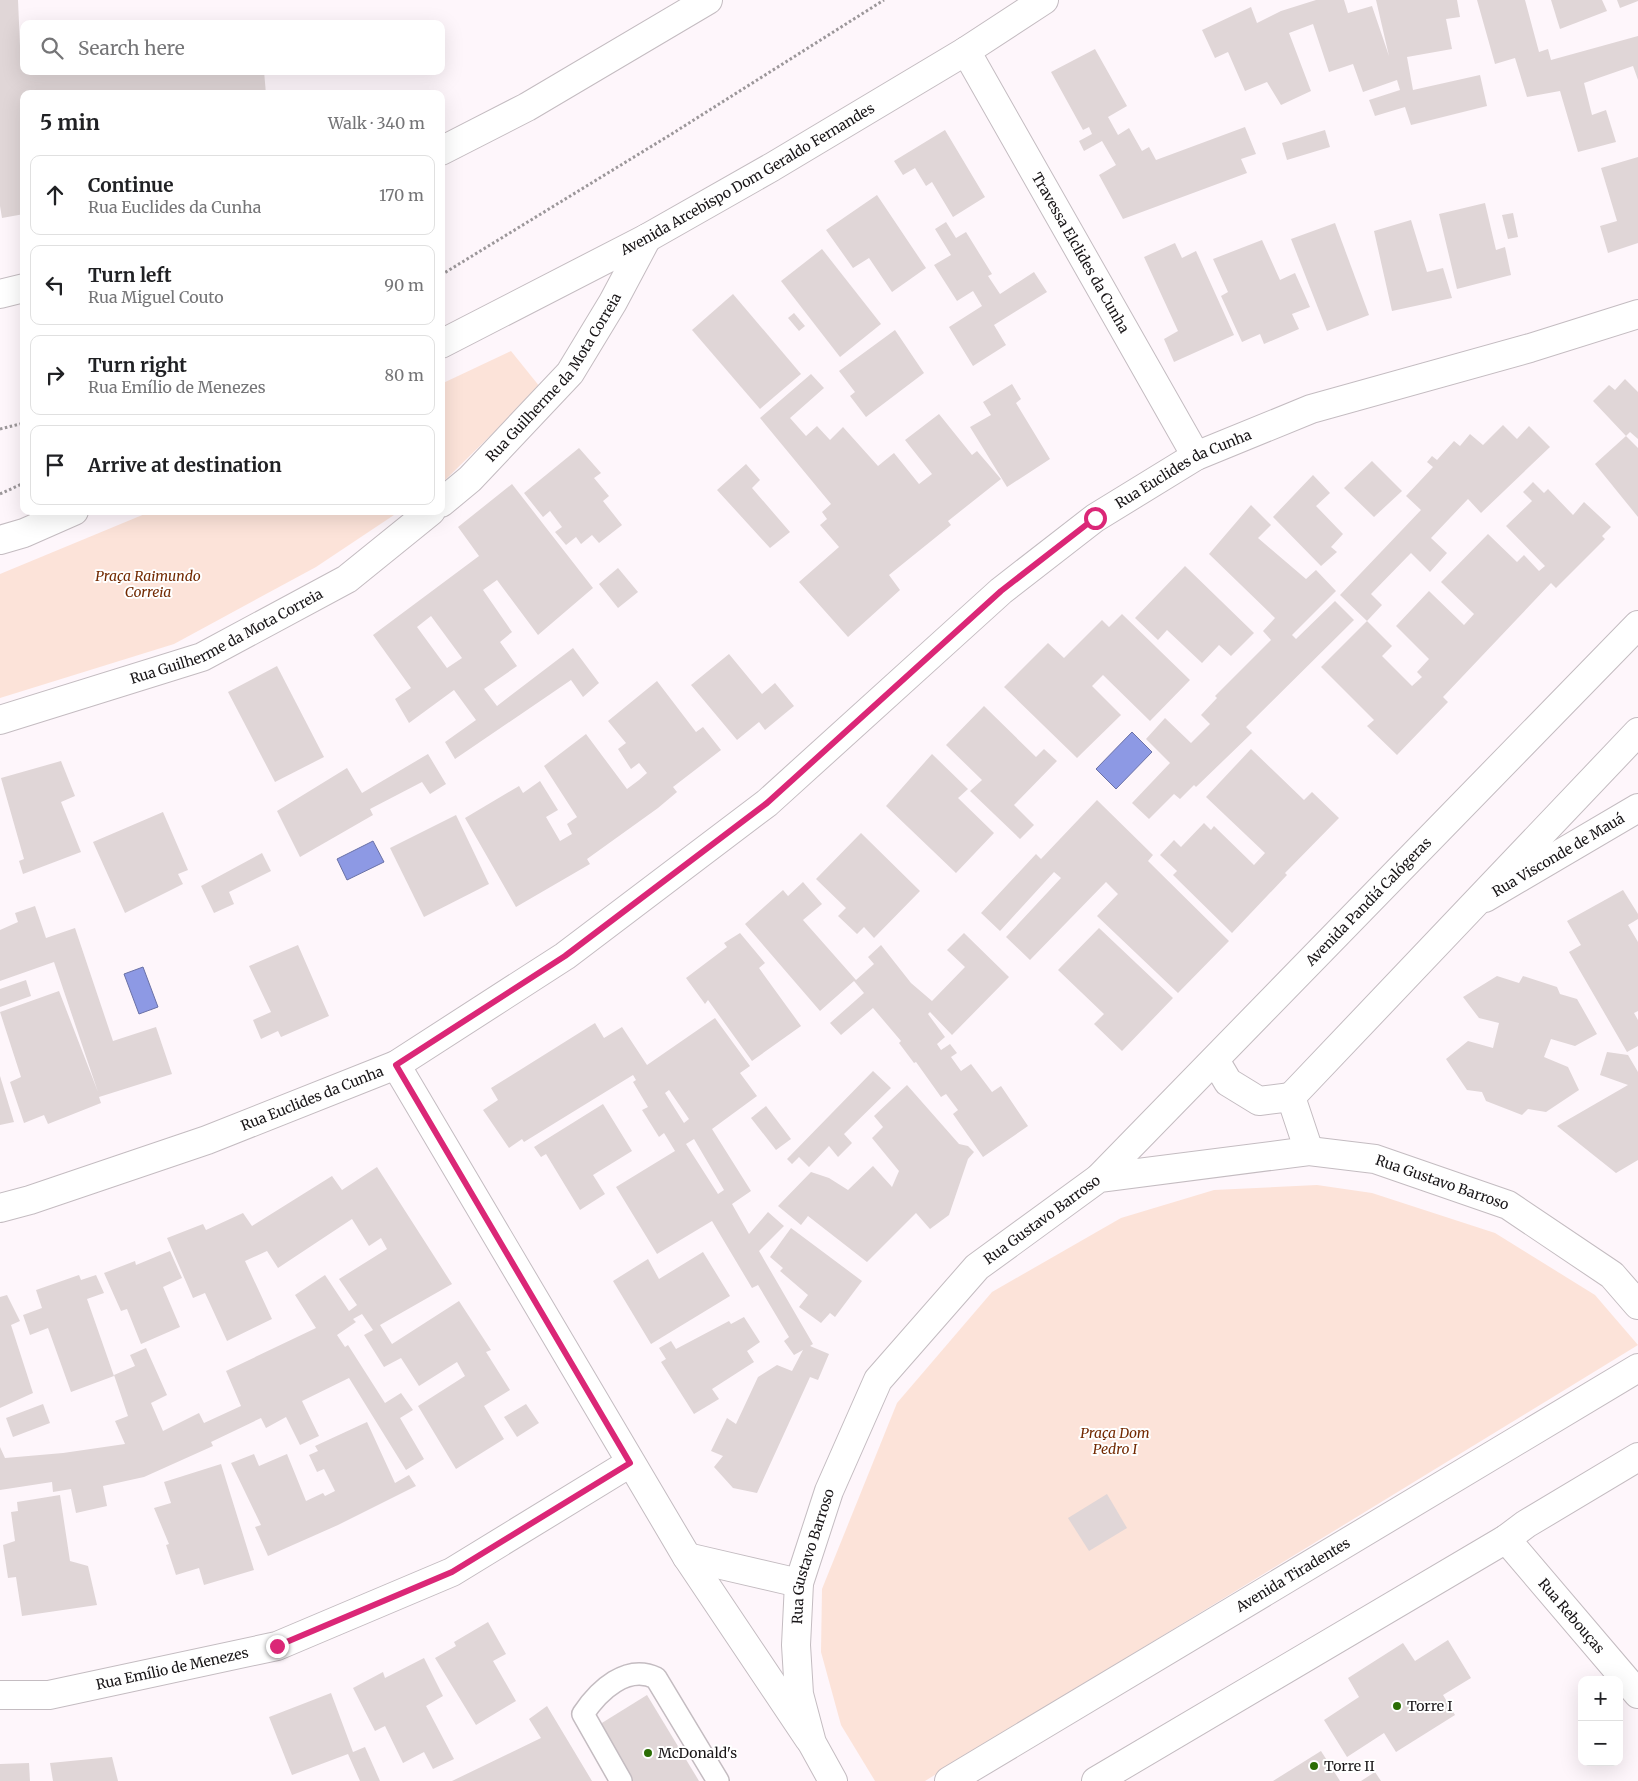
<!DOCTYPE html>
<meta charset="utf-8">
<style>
body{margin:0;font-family:Merriweather,serif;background:#f2f2f2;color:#202124}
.controls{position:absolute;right:15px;bottom:15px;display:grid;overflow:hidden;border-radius:10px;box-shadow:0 5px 20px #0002}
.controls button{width:45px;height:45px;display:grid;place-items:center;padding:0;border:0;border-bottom:1px solid #e0e0e0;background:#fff;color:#202124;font:25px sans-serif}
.stop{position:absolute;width:15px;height:15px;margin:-11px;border:4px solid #db2777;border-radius:50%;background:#fff}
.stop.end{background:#db2777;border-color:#fff;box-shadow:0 1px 5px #0008}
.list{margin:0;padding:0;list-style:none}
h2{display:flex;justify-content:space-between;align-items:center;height:65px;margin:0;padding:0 20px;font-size:21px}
h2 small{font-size:16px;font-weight:400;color:#757577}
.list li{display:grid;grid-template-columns:32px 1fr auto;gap:15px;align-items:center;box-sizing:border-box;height:80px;margin:0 10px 10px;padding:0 10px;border:1px solid #e0e0e0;border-radius:10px}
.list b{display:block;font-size:19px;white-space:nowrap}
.list p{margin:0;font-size:16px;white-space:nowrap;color:#757577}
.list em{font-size:16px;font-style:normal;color:#757577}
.icon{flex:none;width:28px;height:28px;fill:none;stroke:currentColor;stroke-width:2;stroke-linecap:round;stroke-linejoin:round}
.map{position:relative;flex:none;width:1638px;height:1781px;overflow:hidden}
.search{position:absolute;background:#fff;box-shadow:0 5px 20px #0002;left:20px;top:20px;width:425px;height:55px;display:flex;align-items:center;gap:12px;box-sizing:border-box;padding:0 18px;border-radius:10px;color:#757577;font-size:19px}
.panel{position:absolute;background:#fff;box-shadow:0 5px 20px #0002;left:20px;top:90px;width:425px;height:425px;border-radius:10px}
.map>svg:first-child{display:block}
.green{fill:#fce3d9}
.water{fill:#8d99e4;stroke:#6a71a6}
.building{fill:#e0d6d7;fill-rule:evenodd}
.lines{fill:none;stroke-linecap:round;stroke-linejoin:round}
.service-casing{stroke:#c4bcc1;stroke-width:24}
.minor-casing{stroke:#c4bcc1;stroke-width:30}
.tertiary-casing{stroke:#c4bcc1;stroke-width:30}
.primary-casing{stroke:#c4bcc1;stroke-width:30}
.path{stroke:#9c979a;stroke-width:3;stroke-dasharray:2.5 2.5;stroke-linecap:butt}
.service{stroke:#fff;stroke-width:21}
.minor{stroke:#fff;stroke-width:28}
.tertiary{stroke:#fff;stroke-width:28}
.primary{stroke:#fff;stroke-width:28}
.route{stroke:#db2777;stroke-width:6}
.poi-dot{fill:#2b6d04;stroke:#fff;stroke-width:2}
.labels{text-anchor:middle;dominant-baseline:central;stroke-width:4;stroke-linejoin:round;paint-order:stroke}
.street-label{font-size:14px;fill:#181517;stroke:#fff}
.park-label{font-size:14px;font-style:italic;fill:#722901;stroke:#fff}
.poi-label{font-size:14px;fill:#181517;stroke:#fff;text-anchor:start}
</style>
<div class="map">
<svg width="1638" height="1781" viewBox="0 0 1638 1781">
<rect width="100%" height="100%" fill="#fef6fb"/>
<!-- green -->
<g class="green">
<path d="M511 351 540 387 441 484V384Z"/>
<path d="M152 511H400L316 567 174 644 0 698V574Z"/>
<path d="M1317 1185 1372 1193 1495 1233 1595 1295 1638 1345 925 1781H875L841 1725 821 1652 822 1589 897 1403 992 1292 1121 1218 1214 1190Z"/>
</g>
<!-- water -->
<g class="water">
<path d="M1132 732 1152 752 1116 789 1096 769Z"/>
<path d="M373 841 384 862 347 880 337 859Z"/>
<path d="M143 967 158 1007 139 1014 124 974Z"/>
</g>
<!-- building -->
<g class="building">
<path d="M0 0H18L20 46 24 45V71H264L266 94H24V214L2 218 0 206Z"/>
<path d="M1316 0H1344L1348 13 1372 6 1389 56 1376 0H1457L1460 17 1446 19 1452 49 1407 57 1413 90 1480 75 1487 106 1411 125 1405 107 1375 116 1369 100 1400 90 1397 80 1363 92 1353 64 1329 72 1313 24 1289 33 1311 91 1281 105 1267 82 1245 91 1228 52 1215 58 1202 30 1251 7 1257 23 1281 11Z"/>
<path d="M1477 0H1525L1539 52 1548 49 1551 60 1638 36V80L1633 66 1584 83 1592 115 1606 110 1616 142 1578 152 1560 91 1527 97 1515 58 1495 64Z"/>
<path d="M1551 0H1602L1607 11 1560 29Z"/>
<path d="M1617 0H1638V1L1620 8Z"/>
<path d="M1095 49 1127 106 1108 117 1118 135 1129 128 1142 151 1149 147 1156 160 1245 127 1256 154 1241 159 1247 173 1123 219 1099 175 1116 165 1102 141 1084 151 1079 141 1092 134 1089 127 1083 130 1051 72Z"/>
<path d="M945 130 985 197 953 217 932 182 926 186 915 168 903 175 894 161Z"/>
<path d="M1325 130 1330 147 1287 160 1282 143Z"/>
<path d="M1638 157V243L1608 253 1600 226 1617 221 1601 168Z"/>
<path d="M877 195 926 268 892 292 869 258 853 268 826 230Z"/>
<path d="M1485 203 1496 250 1505 247 1511 275 1457 289 1439 214Z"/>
<path d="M1513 213 1518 237 1508 239 1502 215Z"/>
<path d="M1411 220 1427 272 1443 268 1452 298 1392 311 1374 231Z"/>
<path d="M946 222 956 238 966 232 992 274 988 276 1000 294 1034 272 1047 292 994 325 1006 345 973 366 949 327 982 306 973 291 957 301 934 265 951 255 935 229Z"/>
<path d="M1335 223 1369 315 1327 331 1291 239Z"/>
<path d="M1262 240 1280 280 1295 273 1310 307 1292 314 1299 329 1264 344 1260 334 1242 342 1221 296 1228 292 1213 259Z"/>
<path d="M1175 243 1182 258 1196 251 1234 335 1174 362 1164 339 1178 331 1144 257Z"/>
<path d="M822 249 881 324 840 357 781 281Z"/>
<path d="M733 294 801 374 760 409 692 330Z"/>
<path d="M794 313 805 326 799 331 788 318Z"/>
<path d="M895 330 924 373 866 417 850 396 855 392 839 371Z"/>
<path d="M811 374 824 388 790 418 806 436 817 426 830 440 843 427 878 466 894 453 919 484 932 474 905 440 939 414 972 455 977 451 1001 479 948 521 951 525 889 575 900 590 848 637 799 582 839 547 820 525 827 519 822 512 831 504 760 418Z"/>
<path d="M1625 379 1638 392V439L1630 432 1626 436 1593 401 1609 385 1615 390Z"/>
<path d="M1012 384 1021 399 1016 403 1050 459 1007 487 970 427 991 415 983 402Z"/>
<path d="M1503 425 1517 439 1529 426 1550 447 1481 513 1468 499 1431 538 1447 553 1430 572 1411 553 1371 594 1382 605 1367 621 1340 595 1421 510 1406 496 1433 467 1427 462 1432 456 1437 460 1454 441 1460 446 1470 434 1483 445Z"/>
<path d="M1626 436 1638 448V517L1595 464Z"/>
<path d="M579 448 601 473 594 478 609 496 603 501 622 525 599 543 592 535 581 544 576 537 566 545 555 532 562 527 550 511 543 517 524 493Z"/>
<path d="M1372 461 1402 491 1374 517 1344 488Z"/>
<path d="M746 464 760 480 752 488 790 532 770 548 717 490Z"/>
<path d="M1313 475 1330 493 1316 506 1343 534 1331 547 1337 552 1321 566 1273 517Z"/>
<path d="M1533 482 1544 493 1548 489 1573 515 1584 502 1611 527 1602 536 1605 539 1556 588 1551 583 1443 697 1448 702 1397 755 1367 726 1374 720 1321 667 1367 621 1392 646 1382 656 1412 686 1422 677 1417 672 1429 659 1396 626 1429 591 1464 625 1474 614 1441 582 1488 534 1517 562 1524 555 1539 571 1545 566 1506 526 1532 501 1523 492Z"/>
<path d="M512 484 593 588 538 635 497 580 483 590 512 632 500 642 517 666 484 689 497 706 573 648 599 683 583 697 571 680 455 759 445 742 476 720 454 690 409 723 395 699 411 688 373 635 479 556 458 527ZM431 616 462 658 447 668 417 627Z"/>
<path d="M1251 505 1271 525 1258 538 1306 579 1316 570 1336 591 1292 635 1296 639 1335 601 1354 620 1246 727 1252 733 1196 787 1194 785 1180 799 1174 794 1149 819 1132 803 1170 763 1146 739 1165 718 1191 743 1210 724 1201 715 1217 698 1215 696 1271 640 1263 631 1275 618 1209 554Z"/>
<path d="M1185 566 1254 633 1231 656 1219 645 1202 663 1167 630 1158 640 1135 618Z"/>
<path d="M618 568 638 592 618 608 599 584Z"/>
<path d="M1122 614 1190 680 1150 721 1103 675 1092 686 1121 715 1077 758 1004 687 1048 643 1064 658 1102 620 1109 627Z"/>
<path d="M729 654 762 694 775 683 794 706 765 730 759 722 737 740 691 685Z"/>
<path d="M277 666 324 757 275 782 228 692Z"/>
<path d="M657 681 696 732 703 727 721 750 673 787 677 792 658 808 587 859 590 864 516 907 465 818 519 786 523 793 540 781 558 810 546 817 560 841 572 834 567 824 577 817 544 766 586 734 627 789 639 780 647 773 639 763 631 769 618 749 626 743 608 721Z"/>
<path d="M984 706 1036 757 1044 749 1057 761 1014 805 1034 825 1020 839 970 791 982 780 946 745Z"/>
<path d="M1251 749 1304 800 1312 792 1339 818 1285 873 1287 875 1232 933 1173 875 1177 871 1160 855 1174 840 1181 847 1204 823 1211 830 1214 826 1254 865 1265 853 1206 797Z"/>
<path d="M428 754 446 784 430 794 422 782 370 809 373 815 300 857 277 811 347 768 362 793Z"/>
<path d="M932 754 968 789 958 798 994 833 956 873 886 806Z"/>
<path d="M61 761 75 796 61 802 81 852 23 874 19 861 24 859 1 778Z"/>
<path d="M1097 800 1153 855 1148 861 1229 941 1178 993 1097 916 1118 894 1106 882 1030 960 1006 937 1061 878 1054 872 1000 931 981 913 1036 854 1041 859Z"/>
<path d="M163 812 188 870 178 874 183 884 125 913 93 842Z"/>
<path d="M456 815 489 884 424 917 390 848Z"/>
<path d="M861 833 920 891 874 938 864 927 857 934 838 916 846 908 816 879Z"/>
<path d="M262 853 271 871 229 892 234 904 214 913 201 886Z"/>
<path d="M803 882 822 904 803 920 856 980 874 964 868 957 881 945 911 983 932 1001 965 967 947 950 964 933 1009 977 952 1035 930 1012 928 1014 945 1037 937 1044 941 1050 950 1044 957 1053 951 1057 961 1071 971 1064 992 1092 1001 1086 1028 1126 983 1157 953 1114 958 1110 946 1094 941 1097 916 1062 914 1063 899 1043 901 1041 873 1008 841 1035 830 1023 864 993 854 981 820 1011 745 924 783 890 788 896Z"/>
<path d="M1623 890 1638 914V919L1628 925 1638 942V1011L1634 1013 1638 1020V1046L1627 1052 1569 952 1581 945 1567 921Z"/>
<path d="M35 906 46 938 75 928 113 1041 156 1027 172 1074 99 1097 101 1103 48 1124 44 1115 24 1123 10 1082 21 1077 0 1012 59 991 98 1092 54 962 0 981V930L18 922 15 913Z"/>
<path d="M1099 928 1173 998 1122 1051 1094 1024 1104 1014 1058 970Z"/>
<path d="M740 933 765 963 759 968 801 1026 752 1061 708 1000 705 1004 686 978 727 947 724 943Z"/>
<path d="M298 945 329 1016 281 1037 278 1031 261 1039 253 1020 271 1012 249 966Z"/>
<path d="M1497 976 1519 983 1523 976 1557 987 1560 994 1577 999 1597 1034 1575 1046 1551 1039 1544 1057 1568 1067 1579 1090 1546 1112 1528 1109 1522 1115 1486 1101 1482 1092 1467 1090 1446 1059 1468 1041 1493 1048 1499 1023 1479 1018 1463 997Z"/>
<path d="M26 980 31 996 0 1007V989Z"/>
<path d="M715 1018 750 1066 740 1073 757 1096 712 1129 751 1191 732 1204 749 1234 768 1212 784 1226 759 1251 813 1344 810 1346 829 1354 818 1380 810 1377 757 1493 733 1488 714 1467 723 1456 711 1451 727 1418 736 1424 758 1377 777 1365 792 1371 803 1350 794 1355 784 1341 789 1337 758 1285 752 1288 712 1221 657 1254 616 1187 675 1151 664 1133 659 1137 642 1110 648 1107 633 1082 636 1080 633 1075 524 1142 522 1139 509 1148 483 1110 498 1100 491 1088 595 1023 604 1038 622 1027 647 1065ZM669 1090 689 1119 684 1123 665 1093ZM694 1139 724 1190 718 1194 686 1144Z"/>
<path d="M1607 1052 1628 1055 1638 1072V1160L1616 1173 1557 1126 1628 1085 1600 1075Z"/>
<path d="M873 1071 891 1088 844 1134 852 1143 838 1157 829 1146 809 1167 799 1157 792 1164 787 1159Z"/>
<path d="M0 1076 14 1122 0 1125Z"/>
<path d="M907 1085 959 1144 968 1146 974 1152 968 1159 949 1215 930 1229 916 1213 867 1262 808 1216 801 1225 778 1206 811 1172 829 1178 848 1190 873 1166 892 1187 899 1171 872 1138 883 1127 874 1116Z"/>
<path d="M603 1104 632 1151 593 1175 605 1194 580 1210 546 1154 541 1157 534 1147Z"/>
<path d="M766 1106 791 1139 776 1150 751 1118Z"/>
<path d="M377 1167 452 1284 380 1325 392 1344 459 1301 491 1350 486 1352 510 1390 484 1406 504 1439 456 1469 418 1406 465 1376 457 1362 419 1386 401 1358 384 1367 364 1335 373 1330 362 1314 353 1319 356 1322 337 1335 345 1347 348 1345 385 1403 401 1393 413 1410 400 1418 424 1459 406 1470 349 1378 302 1401 319 1436 300 1445 286 1417 266 1428 261 1418 211 1442 213 1446 144 1477 103 1486 107 1506 76 1513 71 1489 53 1492 52 1482 0 1490V1447L5 1458 63 1453 125 1444 115 1421 128 1416 114 1375 135 1366 130 1355 146 1348 167 1395 151 1403 163 1431 199 1413 204 1423 241 1406 226 1371 316 1328 295 1295 325 1275 349 1311 357 1305 339 1279 387 1249 381 1238 369 1246 352 1219 278 1268 267 1251 245 1261 272 1319 227 1341 205 1293 193 1298 167 1238 203 1224 206 1230 243 1213 252 1226 332 1176 342 1190Z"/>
<path d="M791 1228 862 1281 835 1317 830 1313 821 1323 799 1307 808 1295 780 1271 783 1268 770 1257Z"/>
<path d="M170 1251 182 1278 163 1287 180 1327 141 1344 127 1309 121 1311 104 1273 135 1261 136 1265Z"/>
<path d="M703 1252 730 1296 651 1344 613 1281 648 1259 659 1279Z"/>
<path d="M79 1275 81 1280 96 1275 104 1293 87 1299 114 1376 71 1392 48 1328 30 1335 23 1315 42 1308 36 1290Z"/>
<path d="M7 1295 20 1321 11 1325 33 1393 0 1408V1297Z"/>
<path d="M744 1317 760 1342 747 1351 754 1362 712 1389 719 1399 694 1414 661 1362 666 1359 659 1348 671 1341 676 1349 729 1321 731 1324Z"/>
<path d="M43 1404 50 1423 13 1437 6 1418Z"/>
<path d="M526 1404 539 1423 517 1437 504 1417Z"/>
<path d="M367 1422 395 1483 409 1475 416 1486 338 1525 268 1556 255 1527 261 1525 231 1463 254 1454 259 1466 287 1454 306 1501 323 1493 325 1496 335 1491 324 1469 317 1472 309 1455 318 1451 315 1446Z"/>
<path d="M221 1464 254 1570 204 1585 199 1568 176 1575 166 1545 169 1544 154 1508 171 1503 164 1482Z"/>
<path d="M1107 1494 1127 1528 1089 1551 1068 1518Z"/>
<path d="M60 1495 70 1561 88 1566 97 1605 22 1616 16 1577 8 1578 3 1545 15 1541 11 1512 18 1511 17 1502Z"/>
<path d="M488 1622 506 1654 493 1661 516 1701 476 1725 435 1658 456 1646 454 1642Z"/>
<path d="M1448 1640 1471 1678 1443 1695 1455 1715 1396 1752 1384 1733 1347 1757 1324 1720 1359 1697 1348 1678 1403 1643 1415 1661Z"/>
<path d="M424 1658 443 1696 426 1706 454 1759 433 1769 424 1752 403 1763 385 1726 375 1731 353 1688 383 1672 385 1678Z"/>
<path d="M331 1693 353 1752 365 1747 380 1781H360L348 1754 292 1775 269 1717Z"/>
<path d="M647 1695 699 1781H630L597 1726Z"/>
<path d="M547 1706 592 1781H452L541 1738 529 1719Z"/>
<path d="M1321 1751 1340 1781H1273Z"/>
<path d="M112 1757 118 1781H53L50 1763Z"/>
<path d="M29 1763 30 1781H0V1764Z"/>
<path d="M1375 1772 1381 1781H1361Z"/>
</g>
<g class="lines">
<!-- service casing -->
<g class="service-casing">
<path id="service" d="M621 1781 583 1714C599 1690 627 1664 656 1678L718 1781"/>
</g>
<!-- minor casing -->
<g class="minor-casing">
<g id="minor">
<path id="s1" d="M966 51 1196 456"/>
<path id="s2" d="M441 503 470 479 570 373 613 302 647 238"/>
<path id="s3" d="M0 720 202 657 347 579 431 511"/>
<path id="s4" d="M1485 898 1638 808"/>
<path d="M396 1065 687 1557 809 1739"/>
<path id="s5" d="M0 1208 30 1200 207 1140 396 1065 565 956 767 803 1001 591 1095 518 1196 456 1311 409 1530 348 1638 314"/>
<path id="s6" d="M1506 1539 1638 1694"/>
<path d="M687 1557 799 1583"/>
<path id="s7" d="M0 1695H49L277 1646 452 1572 630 1463"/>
</g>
</g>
<!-- tertiary casing -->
<g class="tertiary-casing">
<g id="tertiary">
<path d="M1215 1060 1228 1082 1259 1101 1291 1097"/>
<path d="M1309 1151 1291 1097 1638 732"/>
<path id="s8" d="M1099 1178 1638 625"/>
<path id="s9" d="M833 1781 812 1743 799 1694 796 1645 799 1583 829 1491 878 1380 977 1267 1099 1178 1309 1151 1375 1159 1508 1205 1612 1275 1638 1305"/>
</g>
</g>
<!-- primary casing -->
<g class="primary-casing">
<g id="primary">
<path d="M441 151 527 107 708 0"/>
<path d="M0 294 24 288"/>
<path id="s10" d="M441 344 647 238 772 167 966 51 1044 0"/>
<path d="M0 540 24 533 74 511"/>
<path id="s11" d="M949 1781 1638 1368"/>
<path d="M1096 1781 1506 1539 1526 1524 1638 1457"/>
</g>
</g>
<!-- path -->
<g class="path">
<path d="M441 275 670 135 884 0"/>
<path d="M0 429 24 423"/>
<path d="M0 494 24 483"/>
</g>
<!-- service -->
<use href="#service" class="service"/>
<!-- minor -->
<use href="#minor" class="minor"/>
<!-- tertiary -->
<use href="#tertiary" class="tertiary"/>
<!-- primary -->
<use href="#primary" class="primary"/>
</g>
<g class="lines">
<!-- route -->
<path class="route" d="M277 1646 452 1572 630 1463 396 1065 565 956 767 803 1001 591 1095 518"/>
</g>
<!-- markers -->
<g class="poi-dot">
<circle cx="1397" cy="1706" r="5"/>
<circle cx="648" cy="1753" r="5"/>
<circle cx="1314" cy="1766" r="5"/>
</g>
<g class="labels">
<!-- street labels -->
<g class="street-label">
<text stroke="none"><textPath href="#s10" startOffset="348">Avenida Arcebispo Dom Geraldo Fernandes</textPath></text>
<text stroke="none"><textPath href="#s1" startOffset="232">Travessa Elclides da Cunha</textPath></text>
<text stroke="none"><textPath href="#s2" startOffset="170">Rua Guilherme da Mota Correia</textPath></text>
<text stroke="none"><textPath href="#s5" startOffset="1412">Rua Euclides da Cunha</textPath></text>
<text stroke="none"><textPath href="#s3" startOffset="242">Rua Guilherme da Mota Correia</textPath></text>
<text stroke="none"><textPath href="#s4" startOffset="85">Rua Visconde de Mauá</textPath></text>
<text stroke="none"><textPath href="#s8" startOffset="386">Avenida Pandiá Calógeras</textPath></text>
<text stroke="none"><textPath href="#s5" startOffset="331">Rua Euclides da Cunha</textPath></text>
<text stroke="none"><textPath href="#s9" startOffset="1074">Rua Gustavo Barroso</textPath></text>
<text stroke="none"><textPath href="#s9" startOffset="654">Rua Gustavo Barroso</textPath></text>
<text stroke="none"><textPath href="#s9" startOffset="234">Rua Gustavo Barroso</textPath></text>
<text stroke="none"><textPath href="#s11" startOffset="401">Avenida Tiradentes</textPath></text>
<text stroke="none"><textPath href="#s6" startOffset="101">Rua Rebouças</textPath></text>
<text stroke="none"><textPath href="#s7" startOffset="175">Rua Emílio de Menezes</textPath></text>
</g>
<!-- park labels -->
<g class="park-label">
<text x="148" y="576">Praça Raimundo<tspan x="148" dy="16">Correia</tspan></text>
<text x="1115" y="1433">Praça Dom<tspan x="1115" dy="16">Pedro I</tspan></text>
</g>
<!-- poi labels -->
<g class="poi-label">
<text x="1407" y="1706">Torre I</text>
<text x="658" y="1753">McDonald's</text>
<text x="1324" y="1766">Torre II</text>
</g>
</g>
</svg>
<div class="controls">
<button>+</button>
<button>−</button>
</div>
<div class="stop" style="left:1095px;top:518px"></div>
<div class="stop end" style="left:277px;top:1646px"></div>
<div class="search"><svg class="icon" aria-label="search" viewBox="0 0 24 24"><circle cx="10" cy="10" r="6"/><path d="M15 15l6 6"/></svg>Search here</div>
<section class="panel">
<h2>5 min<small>Walk · 340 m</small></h2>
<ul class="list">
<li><svg class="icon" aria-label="ahead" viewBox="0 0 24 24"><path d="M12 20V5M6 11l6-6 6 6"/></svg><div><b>Continue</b><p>Rua Euclides da Cunha</p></div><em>170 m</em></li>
<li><svg class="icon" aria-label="left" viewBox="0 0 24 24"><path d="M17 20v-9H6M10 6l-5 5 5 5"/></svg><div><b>Turn left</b><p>Rua Miguel Couto</p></div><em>90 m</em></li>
<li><svg class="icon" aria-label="right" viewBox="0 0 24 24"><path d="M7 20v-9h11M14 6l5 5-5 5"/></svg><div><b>Turn right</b><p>Rua Emílio de Menezes</p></div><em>80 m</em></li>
<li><svg class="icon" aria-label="arrive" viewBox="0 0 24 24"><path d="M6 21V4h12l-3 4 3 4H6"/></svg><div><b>Arrive at destination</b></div></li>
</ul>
</section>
</div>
